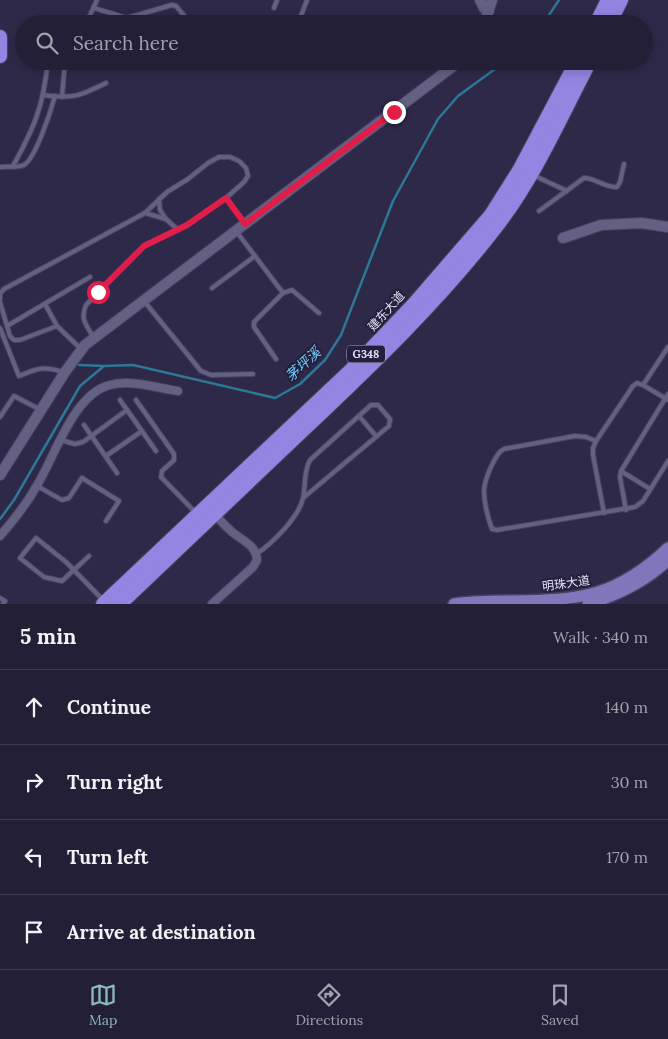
<!DOCTYPE html>
<meta charset="utf-8">
<style>
body{margin:0;font-family:Lora,"Noto Sans SC",serif;background:#2a273e;color:#f1f3f6}
.stop{position:absolute;width:15px;height:15px;margin:-11px;border:4px solid #e11d48;border-radius:50%;background:#fff}
.stop.end{background:#e11d48;border-color:#fff;box-shadow:0 1px 5px #0008}
.list{margin:0;padding:0;list-style:none}
h2{display:flex;justify-content:space-between;align-items:center;height:65px;margin:0;padding:0 20px;font-size:21px}
h2 small{font-size:16px;font-weight:400;color:#a2a2ad}
.list li{display:grid;grid-template-columns:32px 1fr auto;gap:15px;align-items:center;box-sizing:border-box;height:75px;padding:0 20px;border-top:1px solid #3f3d51}
.list b{display:block;font-size:19px;white-space:nowrap}
.list em{font-size:16px;font-style:normal;color:#a2a2ad}
.icon{flex:none;width:28px;height:28px;fill:none;stroke:currentColor;stroke-width:2;stroke-linecap:round;stroke-linejoin:round}
.map{position:relative;flex:none;width:668px;height:604px;overflow:hidden}
.search{position:absolute;background:#221f36;box-shadow:0 2px 12px #0003;left:15px;right:15px;top:15px;height:55px;display:flex;align-items:center;gap:12px;box-sizing:border-box;padding:0 18px;border-radius:28px;color:#a2a2ad;font-size:19px}
.sheet{height:365px;background:#221f36}
nav{display:flex;justify-content:space-around;align-items:center;box-sizing:border-box;height:70px;border-top:1px solid #3f3d51;background:#221f36;font-size:14px;color:#a2a2ad}
nav a{display:grid;justify-items:center;gap:2px}
nav .on{color:#8bbbb9}
.map>svg:first-child{display:block}
.lines{fill:none;stroke-linecap:round;stroke-linejoin:round}
.stream{stroke:#2d7797;stroke-width:2.5}
.lane-casing{stroke:#48435e;stroke-width:6}
.street-casing{stroke:#48435e;stroke-width:10}
.secondary-casing{stroke:#48435e;stroke-width:12}
.primary-casing{stroke:#48435e;stroke-width:14}
.highway-casing{stroke:#48435e;stroke-width:16}
.lane{stroke:#646083;stroke-width:4}
.street{stroke:#646083;stroke-width:8}
.secondary{stroke:#646083;stroke-width:10}
.primary{stroke:#8176bc;stroke-width:11}
.highway{stroke:#9485e2;stroke-width:14}
.route{stroke:#e11d48;stroke-width:6}
.labels{text-anchor:middle;dominant-baseline:central;stroke-width:4;stroke-linejoin:round;paint-order:stroke}
.shield{fill:#241f3d;stroke:#aba8c0;stroke-width:1}
.shield-label{font-size:11px;font-weight:bold;fill:#e5e3f8}
.street-label{font-size:12px;fill:#e5e3f8;stroke:#241f3d}
.water-label{font-size:14px;font-style:italic;fill:#6ccefa;stroke:#241f3d}
</style>
<div class="map">
<svg width="668" height="604" viewBox="0 0 668 604">
<rect width="100%" height="100%" fill="#2e2948"/>
<g class="lines">
<!-- stream -->
<g class="stream">
<path d="M543 24 559 0"/>
<path d="M79 365 104 366"/>
<path d="M0 519 14 500 80 386 104 366 133 365 275 398 300 384 325 360 341 335 393 201 438 119 458 96 506 61"/>
</g>
<!-- lane casing -->
<g class="lane-casing">
<g id="lane">
<path d="M94 8 127 18 172 5 176 6 191 24"/>
<path d="M274 8 277 0"/>
<path d="M299 21 307 0"/>
<path d="M86 24 97 0"/>
<path d="M43 95C74 99 80 96 106 83"/>
<path d="M62 97 65 61"/>
<path d="M13 166C35 126 43 107 48 61"/>
<path d="M0 167C7 166 18 168 24 165 36 158 51 110 55 96"/>
<path d="M533 175 567 191"/>
<path d="M226 198 244 222"/>
<path d="M159 199 160 210 166 219"/>
<path d="M539 211 584 178C596 178 605 188 617 187L620 182 624 164"/>
<path d="M145 213 166 219 178 230"/>
<path d="M236 231 283 293"/>
<path d="M212 288 255 256"/>
<path d="M0 299V294L4 289 145 213 167 192 188 179 208 163 219 157H230L239 161 246 168 248 176 244 182 226 198 187 225 144 246 86 305C80 319 86 325 94 338"/>
<path d="M144 301 201 371 211 375 253 374"/>
<path d="M0 302 10 336 14 340H20L57 326 81 349"/>
<path d="M45 304 57 326"/>
<path d="M7 326 90 277"/>
<path d="M0 328 19 376C38 368 43 366 63 372"/>
<path d="M276 359 254 327V322L283 293 292 290 319 313"/>
<path d="M643 385 668 347"/>
<path d="M120 400 156 451"/>
<path d="M136 400 174 454V460L162 471 161 477 195 512"/>
<path d="M359 416 376 436"/>
<path d="M0 417 14 396 39 409"/>
<path d="M84 425 117 473"/>
<path d="M61 440 75 444 83 442 127 410"/>
<path d="M596 441 586 437 575 436 504 449C495 453 485 479 484 490 484 501 488 518 492 529L497 530 635 507 643 501 668 461"/>
<path d="M106 456 142 431"/>
<path d="M621 471 650 489"/>
<path d="M37 486 62 500 69 498 82 478 119 501 106 521"/>
<path d="M626 510 620 477 621 471 668 394"/>
<path d="M604 513 593 455V448L596 441 633 386 637 383 643 385 668 400"/>
<path d="M256 554C272 544 299 517 303 498 306 485 303 473 310 460L371 405H378L390 419 389 426 303 498"/>
<path d="M89 556 62 581 44 577 20 558 36 538 66 562 103 600"/>
<path d="M0 598 5 601 3 604"/>
</g>
</g>
<!-- street casing -->
<g class="street-casing">
<g id="street">
<path d="M0 536C13 521 26 505 36 487 55 457 73 394 110 385 131 379 157 388 178 391"/>
<path d="M212 604 253 567 257 560C256 543 239 540 229 529 223 524 218 518 213 512"/>
</g>
</g>
<!-- secondary casing -->
<g class="secondary-casing">
<g id="secondary">
<path d="M480 0 484 8 489 11"/>
<path d="M484 24 492 0"/>
<path d="M563 238 601 225 641 223 668 227"/>
<path d="M0 475 65 372 85 345 460 61"/>
</g>
</g>
<!-- primary casing -->
<g class="primary-casing">
<g id="primary">
<path d="M454 604C473 601 493 601 512 601 581 600 616 597 668 548"/>
<path d="M588 604C618 595 645 582 668 560"/>
</g>
</g>
<!-- highway casing -->
<g class="highway-casing">
<g id="highway">
<path d="M596 24 608 0"/>
<path d="M609 24 621 0"/>
<path d="M0 37V56"/>
<path d="M103 604 351 370 414 304 491 215 520 169 577 61"/>
<path d="M120 604C180 547 241 489 301 432 371 366 441 299 499 223 536 174 561 116 590 61"/>
</g>
</g>
<!-- lane -->
<use href="#lane" class="lane"/>
<!-- street -->
<use href="#street" class="street"/>
<!-- secondary -->
<use href="#secondary" class="secondary"/>
<!-- primary -->
<use href="#primary" class="primary"/>
<!-- highway -->
<use href="#highway" class="highway"/>
</g>
<g class="lines">
<!-- route -->
<path class="route" d="M98 292 144 246 187 225 226 198 245 224 394 112"/>
</g>
<g class="labels">
<!-- shield labels -->
<rect class="shield" x="347" y="345.5" width="38" height="17" rx="4"/>
<g class="shield-label">
<text x="366" y="354">G348</text>
</g>
<!-- street labels -->
<g class="street-label">
<text transform="translate(386 311) rotate(-48)">建东大道</text>
<text transform="translate(566 583) rotate(-8)">明珠大道</text>
</g>
<!-- water labels -->
<g class="water-label">
<text transform="translate(303 364) rotate(-43)">茅坪溪</text>
</g>
</g>
</svg>
<div class="stop" style="left:98px;top:292px"></div>
<div class="stop end" style="left:394px;top:112px"></div>
<div class="search"><svg class="icon" aria-label="search" viewBox="0 0 24 24"><circle cx="10" cy="10" r="6"/><path d="M15 15l6 6"/></svg>Search here</div>
</div>
<section class="sheet">
<h2>5 min<small>Walk · 340 m</small></h2>
<ul class="list">
<li><svg class="icon" aria-label="ahead" viewBox="0 0 24 24"><path d="M12 20V5M6 11l6-6 6 6"/></svg><div><b>Continue</b></div><em>140 m</em></li>
<li><svg class="icon" aria-label="right" viewBox="0 0 24 24"><path d="M7 20v-9h11M14 6l5 5-5 5"/></svg><div><b>Turn right</b></div><em>30 m</em></li>
<li><svg class="icon" aria-label="left" viewBox="0 0 24 24"><path d="M17 20v-9H6M10 6l-5 5 5 5"/></svg><div><b>Turn left</b></div><em>170 m</em></li>
<li><svg class="icon" aria-label="arrive" viewBox="0 0 24 24"><path d="M6 21V4h12l-3 4 3 4H6"/></svg><div><b>Arrive at destination</b></div></li>
</ul>
</section>
<nav>
<a class="on"><svg class="icon" aria-label="map" viewBox="0 0 24 24"><path d="M3 6l6-2 6 2 6-2v14l-6 2-6-2-6 2zM9 4v14M15 6v14"/></svg>Map</a>
<a><svg class="icon" aria-label="directions" viewBox="0 0 24 24"><path d="M12 3l9 9-9 9-9-9zM9 14v-3h6M13 9l2 2-2 2"/></svg>Directions</a>
<a><svg class="icon" aria-label="saved" viewBox="0 0 24 24"><path d="M7 4h10v16l-5-4-5 4z"/></svg>Saved</a>
</nav>
